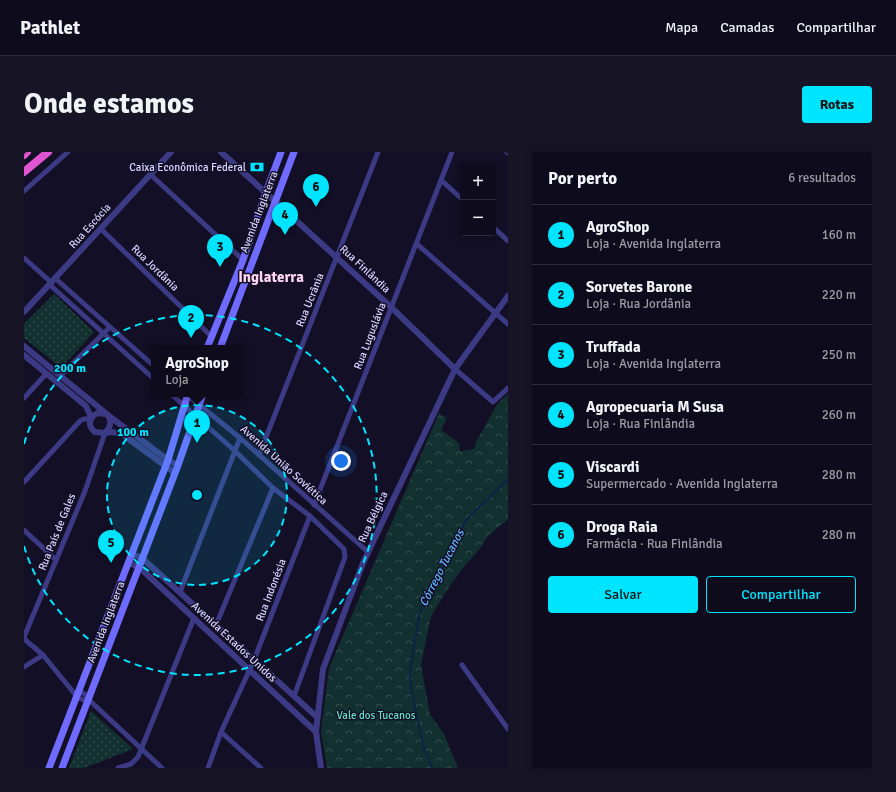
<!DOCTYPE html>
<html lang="pt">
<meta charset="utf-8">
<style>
body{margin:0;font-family:Signika,sans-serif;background:#171425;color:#f1f3f6}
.controls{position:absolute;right:12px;top:12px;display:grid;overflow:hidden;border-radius:4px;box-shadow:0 2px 6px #0003}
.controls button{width:36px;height:36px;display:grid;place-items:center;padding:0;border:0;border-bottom:1px solid #2e2b3b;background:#0e0b1c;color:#f1f3f6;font:20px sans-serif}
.you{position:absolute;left:317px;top:309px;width:14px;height:14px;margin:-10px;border:3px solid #fff;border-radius:50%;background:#1a73e8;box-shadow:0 0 0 6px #1a73e833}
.badge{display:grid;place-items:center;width:26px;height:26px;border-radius:50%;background:#00e5ff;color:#111;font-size:13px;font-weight:700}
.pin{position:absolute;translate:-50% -33px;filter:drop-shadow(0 1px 2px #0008)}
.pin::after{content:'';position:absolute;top:21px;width:14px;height:12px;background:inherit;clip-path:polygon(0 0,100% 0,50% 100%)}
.popup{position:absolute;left:127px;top:193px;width:92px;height:52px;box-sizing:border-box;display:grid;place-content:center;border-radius:4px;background:#0e0b1c;filter:drop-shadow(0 1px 3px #0005);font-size:13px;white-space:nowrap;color:#9b9ba3}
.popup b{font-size:15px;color:#f1f3f6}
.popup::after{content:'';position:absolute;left:50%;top:100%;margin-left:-8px;border:8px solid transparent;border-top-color:#0e0b1c}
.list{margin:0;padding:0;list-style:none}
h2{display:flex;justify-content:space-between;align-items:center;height:52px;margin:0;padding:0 16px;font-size:17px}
h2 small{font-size:13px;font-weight:400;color:#9b9ba3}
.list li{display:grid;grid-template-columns:26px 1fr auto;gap:12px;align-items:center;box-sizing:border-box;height:60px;padding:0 16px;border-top:1px solid #2e2b3b}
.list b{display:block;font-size:15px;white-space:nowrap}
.list p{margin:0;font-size:13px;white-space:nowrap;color:#9b9ba3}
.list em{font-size:13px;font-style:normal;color:#9b9ba3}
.actions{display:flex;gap:8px;padding:12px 16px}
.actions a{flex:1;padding:9px 0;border:1px solid #00e5ff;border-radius:4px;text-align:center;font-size:14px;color:#00e5ff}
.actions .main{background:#00e5ff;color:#111}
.map{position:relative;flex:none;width:484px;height:616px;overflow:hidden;border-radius:4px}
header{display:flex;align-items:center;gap:24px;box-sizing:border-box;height:56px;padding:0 20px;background:#0e0b1c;border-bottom:1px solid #2e2b3b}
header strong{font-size:19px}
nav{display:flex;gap:22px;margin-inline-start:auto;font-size:14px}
.intro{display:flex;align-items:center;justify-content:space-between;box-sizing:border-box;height:96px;padding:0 24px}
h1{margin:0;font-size:28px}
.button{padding:10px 18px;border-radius:4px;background:#00e5ff;color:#111;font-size:14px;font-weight:700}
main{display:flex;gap:24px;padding:0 24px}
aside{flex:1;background:#0e0b1c;border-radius:4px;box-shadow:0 2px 6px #0003}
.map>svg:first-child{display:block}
.forest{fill:url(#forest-crowns)}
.park{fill:url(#park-dots)}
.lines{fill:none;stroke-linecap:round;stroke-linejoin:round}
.stream{stroke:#0c2248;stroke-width:2}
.minor{stroke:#3d3a85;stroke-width:5}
.tertiary{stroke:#3d3a85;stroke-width:6}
.secondary{stroke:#6f6bff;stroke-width:7}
.trunk{stroke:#e055d1;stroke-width:8}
.ring{fill:none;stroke:#00e5ff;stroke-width:2;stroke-dasharray:7 5}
.labels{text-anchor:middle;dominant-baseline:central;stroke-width:3;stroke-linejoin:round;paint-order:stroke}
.poi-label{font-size:11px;fill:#d9d4ff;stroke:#130f26;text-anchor:end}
.street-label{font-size:11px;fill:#d9d4ff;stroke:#130f26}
.park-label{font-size:11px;fill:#5fe0c0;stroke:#130f26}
.water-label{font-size:12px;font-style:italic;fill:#62b6ff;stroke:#130f26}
.district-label{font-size:15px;font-weight:bold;fill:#ffd6f0;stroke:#130f26}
.centre{fill:#00e5ff;stroke:#130f26;stroke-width:2}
.ring-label{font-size:12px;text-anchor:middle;font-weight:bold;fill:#00e5ff;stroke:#130f26;stroke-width:3;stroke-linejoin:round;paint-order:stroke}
</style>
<header>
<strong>Pathlet</strong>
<nav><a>Mapa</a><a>Camadas</a><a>Compartilhar</a></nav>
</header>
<div class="intro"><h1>Onde estamos</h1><a class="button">Rotas</a></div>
<main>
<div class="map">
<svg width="484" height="616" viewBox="0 0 484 616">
<defs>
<pattern id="forest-crowns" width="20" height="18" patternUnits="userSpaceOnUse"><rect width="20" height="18" fill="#12302f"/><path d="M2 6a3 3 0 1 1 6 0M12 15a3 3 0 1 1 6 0" fill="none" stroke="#344d4e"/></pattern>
<pattern id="park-dots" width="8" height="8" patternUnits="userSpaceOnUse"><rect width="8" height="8" fill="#12302f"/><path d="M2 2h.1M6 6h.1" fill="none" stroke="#344d4e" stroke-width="1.8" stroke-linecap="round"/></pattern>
</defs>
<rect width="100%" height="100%" fill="#130f26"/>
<!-- forest -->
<path class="forest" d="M484 242V367L464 384 455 398 443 411 427 432 407 464 397 513 406 562 420 582 434 616H303L297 580 305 516 415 261 423 266 417 278 435 291 436 299 450 297 452 290 474 251Z"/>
<!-- park -->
<g class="park">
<path d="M30 142 70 180 37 216 0 186V172Z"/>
<path d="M67 559 109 597 60 616H45Z"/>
</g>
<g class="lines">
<!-- stream -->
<path class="stream" d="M408 616 399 593 387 537 386 518 396 460 442 368 484 327"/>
<!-- minor -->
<g class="minor">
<path d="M483 0 484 1"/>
<path d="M127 23 219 108"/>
<path d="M417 28 439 48"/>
<path d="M0 39 44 0"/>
<path d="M469 75 484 89"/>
<path d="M77 77 188 185"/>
<path d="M393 92 484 172"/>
<path d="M0 106 28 131"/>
<path d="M32 127 130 214"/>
<path d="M26 133 130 227"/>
<path d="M431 217 469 250 484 236"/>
<path d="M36 224 86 175"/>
<path d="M147 242 211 299 249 336 286 364 320 397 321 405 270 544"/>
<path d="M162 242 216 286 344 400"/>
<path d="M0 246 22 222"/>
<path d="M235 303 354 0"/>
<path d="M0 330 56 269 60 267H66"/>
<path d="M290 353 428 0"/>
<path d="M0 378 32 408"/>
<path d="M156 440 216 286"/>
<path d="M192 473 249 336"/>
<path d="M0 485 61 339 81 281"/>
<path d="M0 487 19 503 54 546 60 548 64 547"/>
<path d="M438 513 484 577"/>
<path d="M0 515 19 503"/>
<path d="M52 542 57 540 62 543 64 547 138 616"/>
<path d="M197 580 237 616"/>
<path d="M94 616 107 612 114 605 170 466"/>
<path d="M184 616 197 580 230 508 286 364"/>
</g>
<!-- tertiary -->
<g class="tertiary">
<path d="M197 0 368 156 431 217"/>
<path d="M0 160 147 0"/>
<path d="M0 194 84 263C88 270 87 275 81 281L71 280C63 274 65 265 74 261L82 262"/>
<path d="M0 203 62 254 67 265"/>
<path d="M85 264 144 308 153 313"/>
<path d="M81 281 88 280 98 282 151 321"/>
<path d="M108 402 118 406 293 565"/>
<path d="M105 411 115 415 292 580"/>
<path d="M297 616 292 580 299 517 339 411 431 217 484 144"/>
</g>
<!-- secondary -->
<g class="secondary">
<path d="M183 196 219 108 242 40 257 0"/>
<path d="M196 196 270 0"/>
<path d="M25 616 144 308 164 242"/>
<path d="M38 616 153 316 179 242"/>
</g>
<!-- trunk -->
<g class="trunk">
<path d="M0 3 3 0"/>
<path d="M0 20 24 0"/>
</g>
</g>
<!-- distance rings -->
<circle cx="173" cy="343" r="90" fill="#00e5ff" fill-opacity=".12"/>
<g class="ring">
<circle cx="173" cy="343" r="90"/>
<path d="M0 292A180 180 0 1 1 0 394"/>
</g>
<!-- icons -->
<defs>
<g id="bank-bare" transform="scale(1.08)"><path d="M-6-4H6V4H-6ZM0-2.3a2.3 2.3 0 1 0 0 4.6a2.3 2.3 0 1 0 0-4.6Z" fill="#00e5ff" stroke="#130f26" stroke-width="2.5" paint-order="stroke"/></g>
</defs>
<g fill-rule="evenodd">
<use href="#bank-bare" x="233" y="15"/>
</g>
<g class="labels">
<!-- poi labels -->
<g class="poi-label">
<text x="222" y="15">Caixa Econômica Federal</text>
</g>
<!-- street labels -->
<g class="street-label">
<text transform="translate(235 60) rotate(-69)">Avenida Inglaterra</text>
<text transform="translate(66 74) rotate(-48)">Rua Escócia</text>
<text transform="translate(131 116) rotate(44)">Rua Jordânia</text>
<text transform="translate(341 117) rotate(43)">Rua Finlândia</text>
<text transform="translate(286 148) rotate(-68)">Rua Ucrânia</text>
<text transform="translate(346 184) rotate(-69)">Rua Luguslávia</text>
<text transform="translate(260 313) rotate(42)">Avenida União Soviética</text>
<text transform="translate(349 365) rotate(-65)">Rua Bélgica</text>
<text transform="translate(33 380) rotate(-68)">Rua País de Gales</text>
<text transform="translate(247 438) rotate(-69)">Rua Indonésia</text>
<text transform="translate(82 470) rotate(-69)">Avenida Inglaterra</text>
<text transform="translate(210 490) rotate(43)">Avenida Estados Unidos</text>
</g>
<!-- park labels -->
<g class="park-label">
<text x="352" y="563">Vale dos Tucanos</text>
</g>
<!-- water labels -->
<g class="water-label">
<text transform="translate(418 416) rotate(-63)">Córrego Tucanos</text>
</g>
<!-- district labels -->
<g class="district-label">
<text x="247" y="125">Inglaterra</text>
</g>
</g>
<circle cx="173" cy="343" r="6" class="centre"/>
<g class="ring-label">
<text x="46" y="220">200 m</text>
<text x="109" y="284">100 m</text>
</g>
</svg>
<div class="controls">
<button>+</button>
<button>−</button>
</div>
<div class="you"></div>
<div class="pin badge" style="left:173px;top:291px">1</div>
<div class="popup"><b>AgroShop</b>Loja</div>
<div class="pin badge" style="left:167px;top:186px">2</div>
<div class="pin badge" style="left:196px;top:115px">3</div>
<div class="pin badge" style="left:261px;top:83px">4</div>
<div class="pin badge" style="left:87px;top:411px">5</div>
<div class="pin badge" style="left:292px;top:55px">6</div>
</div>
<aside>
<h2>Por perto<small>6 resultados</small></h2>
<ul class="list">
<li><span class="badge">1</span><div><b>AgroShop</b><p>Loja · Avenida Inglaterra</p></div><em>160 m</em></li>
<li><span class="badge">2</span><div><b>Sorvetes Barone</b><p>Loja · Rua Jordânia</p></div><em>220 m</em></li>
<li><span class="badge">3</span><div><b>Truffada</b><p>Loja · Avenida Inglaterra</p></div><em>250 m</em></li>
<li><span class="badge">4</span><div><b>Agropecuaria M Susa</b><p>Loja · Rua Finlândia</p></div><em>260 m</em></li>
<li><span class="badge">5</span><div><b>Viscardi</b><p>Supermercado · Avenida Inglaterra</p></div><em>280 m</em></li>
<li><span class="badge">6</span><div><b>Droga Raia</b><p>Farmácia · Rua Finlândia</p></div><em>280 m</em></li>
</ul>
<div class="actions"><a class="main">Salvar</a><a>Compartilhar</a></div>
</aside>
</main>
